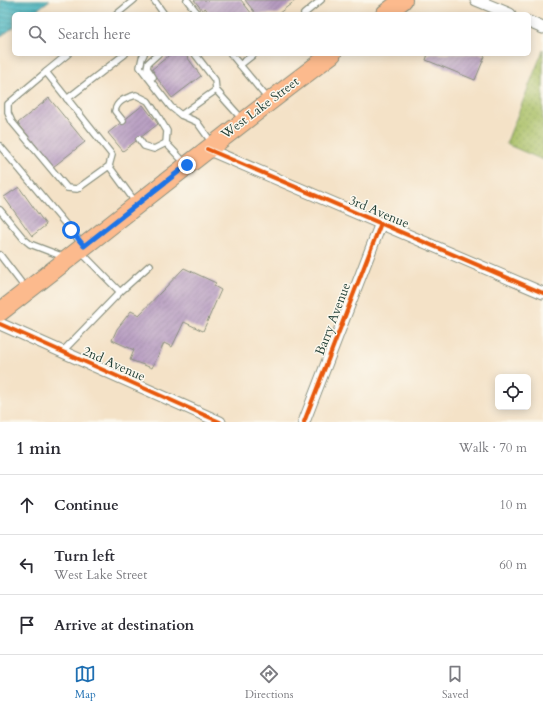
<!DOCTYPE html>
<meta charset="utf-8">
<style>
body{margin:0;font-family:Cardo,serif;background:#f2f2f3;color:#2b2b33}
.controls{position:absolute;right:12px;bottom:12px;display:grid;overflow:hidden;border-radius:6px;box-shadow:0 2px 10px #0003}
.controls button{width:36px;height:36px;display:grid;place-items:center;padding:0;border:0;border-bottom:1px solid #e1e1e2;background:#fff;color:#2b2b33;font:20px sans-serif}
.stop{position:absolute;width:12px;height:12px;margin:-9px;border:3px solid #1a73e8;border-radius:50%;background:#fff}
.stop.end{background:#1a73e8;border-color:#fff;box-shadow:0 1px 4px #0008}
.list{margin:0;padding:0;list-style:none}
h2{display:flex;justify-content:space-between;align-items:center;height:52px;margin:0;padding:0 16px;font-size:17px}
h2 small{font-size:13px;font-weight:400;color:#7c7c81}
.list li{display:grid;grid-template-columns:26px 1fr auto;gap:12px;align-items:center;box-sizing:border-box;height:60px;padding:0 16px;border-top:1px solid #e1e1e2}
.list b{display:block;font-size:15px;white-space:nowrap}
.list p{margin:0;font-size:13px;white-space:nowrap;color:#7c7c81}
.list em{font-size:13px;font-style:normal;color:#7c7c81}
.icon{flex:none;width:22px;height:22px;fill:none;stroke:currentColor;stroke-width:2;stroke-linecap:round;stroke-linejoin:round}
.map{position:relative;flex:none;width:543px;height:422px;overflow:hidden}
.search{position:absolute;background:#fff;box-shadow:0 2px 10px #0003;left:12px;right:12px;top:12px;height:44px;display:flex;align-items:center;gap:10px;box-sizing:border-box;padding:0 14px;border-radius:6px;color:#7c7c81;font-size:15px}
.sheet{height:232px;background:#fff}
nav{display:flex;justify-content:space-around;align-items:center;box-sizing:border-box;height:56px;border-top:1px solid #e1e1e2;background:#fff;font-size:11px;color:#7c7c81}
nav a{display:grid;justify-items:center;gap:2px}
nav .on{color:#1f6fb2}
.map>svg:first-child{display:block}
.grass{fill:url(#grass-dots);stroke:#637e4c}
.water{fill:url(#water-rules);stroke:#32787a}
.building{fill:url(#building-hatch)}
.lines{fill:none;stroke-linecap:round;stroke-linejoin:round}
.service-casing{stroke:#8a907e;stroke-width:8}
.minor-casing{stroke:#8a907e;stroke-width:13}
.primary-casing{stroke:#8a907e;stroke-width:20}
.service{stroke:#fff;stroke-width:5.5}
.minor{stroke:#fff;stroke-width:11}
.primary{stroke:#fcba8d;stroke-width:18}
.cycleway-casing{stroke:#fbf7ec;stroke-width:6}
.cycleway{stroke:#e8590c;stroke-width:4}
.route{stroke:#1a73e8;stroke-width:5}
.labels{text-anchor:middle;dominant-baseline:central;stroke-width:3;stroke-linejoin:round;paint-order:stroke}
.street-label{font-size:13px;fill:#1f3d34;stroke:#fbf7ec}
</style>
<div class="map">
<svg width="543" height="422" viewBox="0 0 543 422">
<defs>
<pattern id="grass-dots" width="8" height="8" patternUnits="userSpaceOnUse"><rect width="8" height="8" fill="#a7be63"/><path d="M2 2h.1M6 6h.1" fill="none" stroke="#879c52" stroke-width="1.8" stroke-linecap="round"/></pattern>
<pattern id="water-rules" width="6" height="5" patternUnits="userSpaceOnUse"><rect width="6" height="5" fill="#45b4bf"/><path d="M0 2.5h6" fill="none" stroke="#39949c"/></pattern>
<pattern id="building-hatch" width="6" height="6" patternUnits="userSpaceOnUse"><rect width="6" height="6" fill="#b59ac0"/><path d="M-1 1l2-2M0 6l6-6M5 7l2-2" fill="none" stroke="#937f9d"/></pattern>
</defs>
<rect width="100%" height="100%" fill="#fbf7ec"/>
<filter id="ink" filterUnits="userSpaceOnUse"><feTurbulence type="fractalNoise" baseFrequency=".025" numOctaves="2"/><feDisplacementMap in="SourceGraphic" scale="8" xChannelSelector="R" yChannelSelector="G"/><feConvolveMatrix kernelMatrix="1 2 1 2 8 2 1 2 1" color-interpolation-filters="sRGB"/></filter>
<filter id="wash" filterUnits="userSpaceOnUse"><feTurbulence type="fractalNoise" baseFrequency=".012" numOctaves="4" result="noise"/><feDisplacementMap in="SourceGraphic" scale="16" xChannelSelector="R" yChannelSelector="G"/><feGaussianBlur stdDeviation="0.9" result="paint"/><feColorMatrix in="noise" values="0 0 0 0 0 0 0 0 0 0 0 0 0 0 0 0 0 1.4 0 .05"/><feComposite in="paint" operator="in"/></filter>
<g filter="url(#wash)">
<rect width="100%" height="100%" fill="#f4e2c7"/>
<!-- grass -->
<path class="grass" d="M543 50V160L506 144Z"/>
<!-- water -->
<path class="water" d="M0 0H50L31 14H14V27L0 37Z"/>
<g id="blocks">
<!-- building -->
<g class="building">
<path d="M194 0H241L252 14H210L205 8 202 10Z"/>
<path d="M245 0H296L278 14H256Z"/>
<path d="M171 54H185L201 76 172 98 151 70Z"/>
<path d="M428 54H480L485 56 475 80 426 60Z"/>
<path d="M49 98 85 142 53 167 18 123Z"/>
<path d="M143 105 158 124 123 151 108 133Z"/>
<path d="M19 187 46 225 32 236 4 197Z"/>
<path d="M184 268 216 283 214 286 221 290 203 331 184 322 172 347 164 343 152 368 130 360 134 350 112 340 117 329 131 311 139 315Z"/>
</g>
</g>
</g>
<g filter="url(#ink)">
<use href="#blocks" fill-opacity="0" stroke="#8a907e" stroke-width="1"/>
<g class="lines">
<!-- service casing -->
<g class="service-casing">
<g id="service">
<path d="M154 0 164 14"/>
<path d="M187 0 198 14"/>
<path d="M117 14 134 0"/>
<path d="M304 14 321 0"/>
<path d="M144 54 142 58 140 67 171 107 181 115 197 122 212 143"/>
<path d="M195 54 215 80 216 90 242 119"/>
<path d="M231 54 268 99"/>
<path d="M240 65 254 54"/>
<path d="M46 72 68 54"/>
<path d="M153 77 147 68 148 63 158 54"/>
<path d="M67 99 125 54"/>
<path d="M181 115 216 90"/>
<path d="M123 121 115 111C117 100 127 98 136 95L148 101 158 116 167 131 166 143 185 163"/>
<path d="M139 139 144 146 154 149 166 143"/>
<path d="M0 146 83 245"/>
<path d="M109 166 77 189 67 188 12 122 8 113V104L46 72 112 155 109 166 136 203"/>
<path d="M0 210 24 239 30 244 64 257"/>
<path d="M81 252 120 292 150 265"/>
<path d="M0 255 26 289"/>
<path d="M62 352 120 292"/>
</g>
</g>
<!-- minor casing -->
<g class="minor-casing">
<g id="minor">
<path d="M476 0 510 14"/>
<path d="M529 22 543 28"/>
<path d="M207 149 543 293"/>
<path d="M0 324 220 422"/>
<path d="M304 422 381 223"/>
</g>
</g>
<!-- primary casing -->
<g class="primary-casing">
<g id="primary">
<path d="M385 14 403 0"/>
<path d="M0 312C111 226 220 138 332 54"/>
</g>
</g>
<!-- service -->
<use href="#service" class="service"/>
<!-- minor -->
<use href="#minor" class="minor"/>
<!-- primary -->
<use href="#primary" class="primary"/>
<!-- cycleway casing -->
<g class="cycleway-casing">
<g id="cycleway">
<path d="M207 149 543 293"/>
<path d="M0 324 220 422"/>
<path d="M304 422 381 223"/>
</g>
</g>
<!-- cycleway -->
<use href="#cycleway" class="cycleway"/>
</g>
</g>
<g class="lines" filter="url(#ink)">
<!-- route -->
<path class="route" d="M71 230 84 246 187 165"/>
</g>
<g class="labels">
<!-- street labels -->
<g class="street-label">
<text transform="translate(260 108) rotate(-37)">West Lake Street</text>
<text transform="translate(379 212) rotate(23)">3rd Avenue</text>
<text transform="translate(333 319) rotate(-69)">Barry Avenue</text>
<text transform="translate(114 364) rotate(24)">2nd Avenue</text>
</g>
</g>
</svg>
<div class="controls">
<button><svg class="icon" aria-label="locate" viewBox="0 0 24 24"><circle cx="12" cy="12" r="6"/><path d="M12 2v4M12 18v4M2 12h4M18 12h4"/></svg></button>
</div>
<div class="stop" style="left:71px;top:230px"></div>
<div class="stop end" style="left:187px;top:165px"></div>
<div class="search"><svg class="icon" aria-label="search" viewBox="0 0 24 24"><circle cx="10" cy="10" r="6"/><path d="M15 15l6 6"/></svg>Search here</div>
</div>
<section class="sheet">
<h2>1 min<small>Walk · 70 m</small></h2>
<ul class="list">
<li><svg class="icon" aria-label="ahead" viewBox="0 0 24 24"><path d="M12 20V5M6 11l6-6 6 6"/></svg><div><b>Continue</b></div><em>10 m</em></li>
<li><svg class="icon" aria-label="left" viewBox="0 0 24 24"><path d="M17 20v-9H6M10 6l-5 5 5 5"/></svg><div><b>Turn left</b><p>West Lake Street</p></div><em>60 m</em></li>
<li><svg class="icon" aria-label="arrive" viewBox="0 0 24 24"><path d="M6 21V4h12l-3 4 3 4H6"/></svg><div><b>Arrive at destination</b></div></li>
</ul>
</section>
<nav>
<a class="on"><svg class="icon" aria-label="map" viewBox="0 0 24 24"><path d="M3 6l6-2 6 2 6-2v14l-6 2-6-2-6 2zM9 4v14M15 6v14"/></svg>Map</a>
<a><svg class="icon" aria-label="directions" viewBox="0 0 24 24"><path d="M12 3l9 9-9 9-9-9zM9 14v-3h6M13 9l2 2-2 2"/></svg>Directions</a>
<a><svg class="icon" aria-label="saved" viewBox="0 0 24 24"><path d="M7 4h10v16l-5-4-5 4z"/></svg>Saved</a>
</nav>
